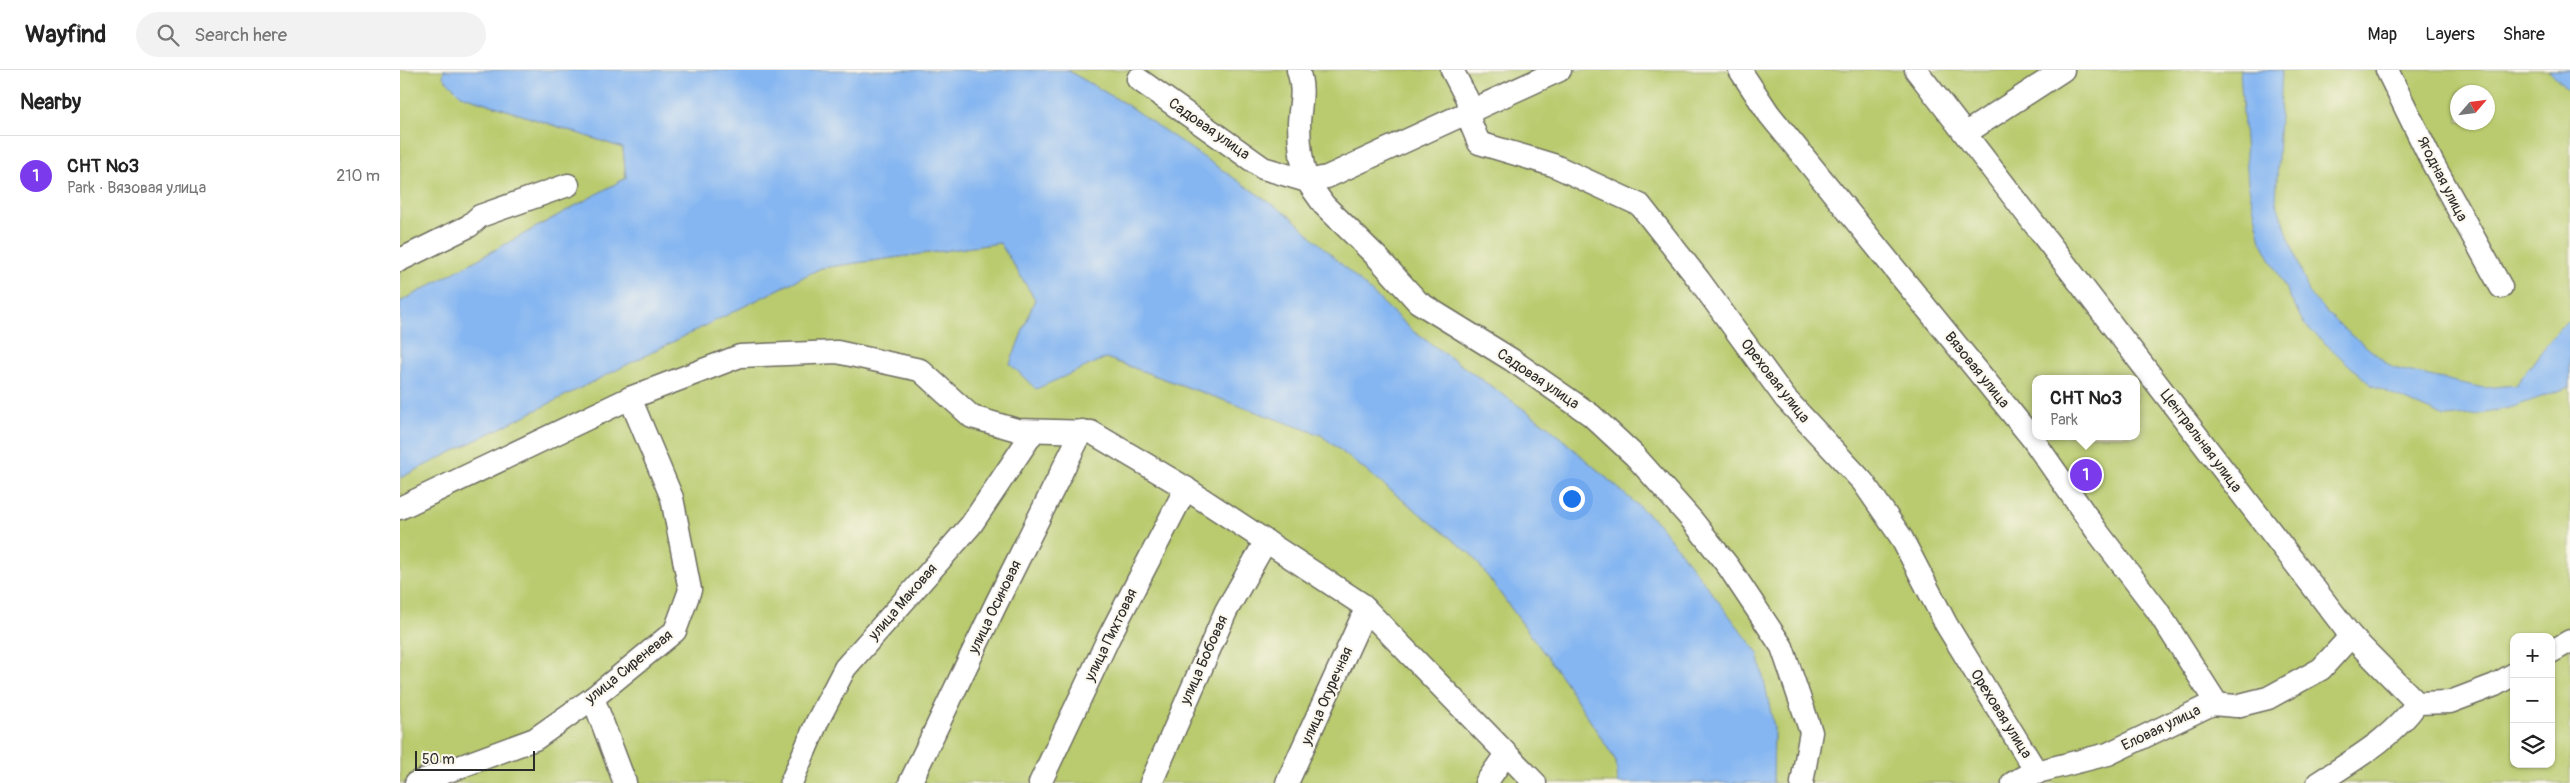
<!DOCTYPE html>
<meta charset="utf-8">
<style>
body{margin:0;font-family:Pangolin,sans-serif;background:#f2f2f2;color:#222}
.controls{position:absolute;right:15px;bottom:15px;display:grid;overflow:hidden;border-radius:10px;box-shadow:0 1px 4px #0004}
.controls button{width:45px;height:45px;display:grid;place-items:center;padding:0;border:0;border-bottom:1px solid #e0e0e0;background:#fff;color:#222;font:25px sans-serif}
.compass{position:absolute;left:2050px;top:15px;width:45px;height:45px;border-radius:50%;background:#fff;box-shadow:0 1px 4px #0004;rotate:62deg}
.scale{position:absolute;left:15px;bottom:12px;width:120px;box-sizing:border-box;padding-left:5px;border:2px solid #2b2b2b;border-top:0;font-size:14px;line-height:18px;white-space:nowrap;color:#2b2b2b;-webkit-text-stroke:4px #fbf7ec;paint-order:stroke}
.you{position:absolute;left:1171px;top:428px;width:18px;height:18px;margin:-12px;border:4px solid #fff;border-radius:50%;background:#1a73e8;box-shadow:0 0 0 8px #1a73e833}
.badge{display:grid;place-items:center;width:32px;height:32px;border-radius:50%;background:#7c3aed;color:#fff;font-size:16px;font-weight:700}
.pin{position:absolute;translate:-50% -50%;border:2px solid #fff;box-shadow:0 1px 5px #0006}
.popup{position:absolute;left:1632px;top:305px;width:108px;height:65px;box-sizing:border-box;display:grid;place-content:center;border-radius:10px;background:#fff;filter:drop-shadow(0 1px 4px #0005);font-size:16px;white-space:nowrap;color:#767676}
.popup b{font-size:19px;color:#222}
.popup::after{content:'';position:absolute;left:50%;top:100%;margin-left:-10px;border:10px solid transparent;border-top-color:#fff}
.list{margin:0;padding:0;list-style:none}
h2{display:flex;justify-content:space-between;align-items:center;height:65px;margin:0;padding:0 20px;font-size:21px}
h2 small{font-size:16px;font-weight:400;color:#767676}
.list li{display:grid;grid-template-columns:32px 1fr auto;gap:15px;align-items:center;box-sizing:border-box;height:80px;padding:0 20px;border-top:1px solid #e0e0e0}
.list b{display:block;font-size:19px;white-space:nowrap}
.list p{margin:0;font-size:16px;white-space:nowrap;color:#767676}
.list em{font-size:16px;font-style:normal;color:#767676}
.icon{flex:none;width:28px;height:28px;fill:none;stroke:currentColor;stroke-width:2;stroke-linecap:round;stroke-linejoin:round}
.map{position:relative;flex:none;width:2170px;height:713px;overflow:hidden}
header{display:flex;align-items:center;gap:30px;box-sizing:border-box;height:70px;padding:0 25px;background:#fff;border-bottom:1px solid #e0e0e0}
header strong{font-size:24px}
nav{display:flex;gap:28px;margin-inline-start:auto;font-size:18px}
.search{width:350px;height:45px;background:#f2f2f2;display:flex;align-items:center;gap:12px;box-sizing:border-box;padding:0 18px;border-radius:28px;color:#767676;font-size:19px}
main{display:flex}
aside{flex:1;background:#fff}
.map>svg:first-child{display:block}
.green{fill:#b9cb6e;stroke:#727b4c;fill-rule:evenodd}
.water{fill:#85b6f1;stroke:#58708e}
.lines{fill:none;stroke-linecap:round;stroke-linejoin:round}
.minor-casing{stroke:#6e6c61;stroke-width:25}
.minor{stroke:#fff;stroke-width:22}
.labels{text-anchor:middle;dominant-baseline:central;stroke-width:4;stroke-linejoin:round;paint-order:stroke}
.street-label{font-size:15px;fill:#2b2b2b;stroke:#fbf7ec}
</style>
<header>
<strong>Wayfind</strong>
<div class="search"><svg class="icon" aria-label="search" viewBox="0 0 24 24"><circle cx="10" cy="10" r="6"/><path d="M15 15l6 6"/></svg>Search here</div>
<nav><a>Map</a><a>Layers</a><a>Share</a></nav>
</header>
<main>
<aside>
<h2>Nearby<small></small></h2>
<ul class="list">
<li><span class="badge">1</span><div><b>СНТ №3</b><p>Park · Вязовая улица</p></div><em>210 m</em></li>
</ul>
</aside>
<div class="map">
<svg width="2170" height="713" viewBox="0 0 2170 713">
<rect width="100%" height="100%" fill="#fbf7ec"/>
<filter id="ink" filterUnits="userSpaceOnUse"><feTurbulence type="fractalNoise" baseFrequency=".02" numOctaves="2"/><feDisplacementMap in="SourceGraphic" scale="10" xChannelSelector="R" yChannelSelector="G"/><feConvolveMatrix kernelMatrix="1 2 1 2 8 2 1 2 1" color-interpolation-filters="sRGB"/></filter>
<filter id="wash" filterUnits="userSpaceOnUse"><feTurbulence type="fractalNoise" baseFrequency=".0096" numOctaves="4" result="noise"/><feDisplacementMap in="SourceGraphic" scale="20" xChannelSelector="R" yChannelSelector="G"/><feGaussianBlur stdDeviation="1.12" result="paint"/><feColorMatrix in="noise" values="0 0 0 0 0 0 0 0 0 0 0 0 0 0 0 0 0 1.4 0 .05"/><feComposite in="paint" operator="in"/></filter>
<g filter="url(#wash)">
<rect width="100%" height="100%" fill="#eae4c5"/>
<!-- green -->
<g class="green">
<path d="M0 0H44V7L61 25 223 78 226 108 0 232Z"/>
<path d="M667 0H2170V713H1373L1374 657 1259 454 1146 355 1014 262 727 35ZM2058 22H2088V52H2058ZM1636 309H1736V366H1636ZM2114 567H2151V694H2114Z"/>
<path d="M600 173 635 229 610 294 706 288 921 365 1072 485 1164 610 1216 691 1218 713H0V408L421 198Z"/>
</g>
<!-- water -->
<g class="water">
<path d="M44 0H667L727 35 891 147 1014 262 1146 355 1259 454 1358 583 1374 657 1373 713H1218L1216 691 1164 610 1072 485 921 365 706 288 636 319 610 294 635 229 600 173 421 198 0 408V232L226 108 223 78 61 25 43 7Z"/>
<path d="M1840 0H1882L1876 132 1910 225 1943 258 1993 298 2084 318 2116 315 2154 265 2170 249V317L2113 337 2081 344 2045 347 1971 315 1904 254 1861 171 1848 113Z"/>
<path d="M2149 0H2170V22Z"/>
</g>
</g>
<g filter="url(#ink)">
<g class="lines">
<!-- minor casing -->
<g class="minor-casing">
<g id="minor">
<path d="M898 0C905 21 900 33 899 53 899 73 901 92 907 111L927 107 1160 0"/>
<path d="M1052 0 1067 29 1071 54 1079 73 1153 95 1240 135 1299 210 1385 328 1463 412 1501 467 1546 554 1637 703"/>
<path d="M1340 0 1369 44 1632 368 1696 460 1757 540 1817 634"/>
<path d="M1516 0 1951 566 2017 633C1993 668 1953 690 1918 713"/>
<path d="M1987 0 2032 92 2101 217"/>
<path d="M738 9 863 98 907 111 924 135 978 188 1018 232 1112 290 1191 345 1235 386 1292 450 1328 496 1382 577 1411 662 1402 713"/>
<path d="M1566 63 1663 0"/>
<path d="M0 190 69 156 80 146 168 115"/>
<path d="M0 438 230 328 340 286 437 282 520 300 572 347 617 360 691 362 779 414 960 533 1135 713"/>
<path d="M2151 582 2170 571"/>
<path d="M193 628 225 713"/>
<path d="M2017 633 2050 632 2095 615 2114 604"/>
<path d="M16 713 135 669 193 628 275 561 290 520 272 428 230 328"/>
<path d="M391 713 417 652 445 598 571 455 634 361"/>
<path d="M510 713 595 536 682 361"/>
<path d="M640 713 709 567 786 418"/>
<path d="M751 713 826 541 866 471"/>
<path d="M887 713 966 539"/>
<path d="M1086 713 1106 684"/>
<path d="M1613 713 1629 704 1708 684 1812 634 1836 636 1868 628 1921 599 1951 566"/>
</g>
</g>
<!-- minor -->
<use href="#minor" class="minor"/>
</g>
</g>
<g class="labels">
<!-- street labels -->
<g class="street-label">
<text transform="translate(809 59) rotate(35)">Садовая улица</text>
<text transform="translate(2042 109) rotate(63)">Ягодная улица</text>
<text transform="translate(1577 300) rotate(51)">Вязовая улица</text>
<text transform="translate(1138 309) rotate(34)">Садовая улица</text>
<text transform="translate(1375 311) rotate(52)">Ореховая улица</text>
<text transform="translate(1801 371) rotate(53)">Центральная улица</text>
<text transform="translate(503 532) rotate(-49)">улица Маковая</text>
<text transform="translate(595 537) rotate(-64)">улица Осиновая</text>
<text transform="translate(711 565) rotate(-64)">улица Пихтовая</text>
<text transform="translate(804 590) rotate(-66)">улица Бобовая</text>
<text transform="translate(229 597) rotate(-39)">улица Сиреневая</text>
<text transform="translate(927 626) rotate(-66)">улица Огуречная</text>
<text transform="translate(1601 644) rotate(58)">Ореховая улица</text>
<text transform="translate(1761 658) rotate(-26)">Еловая улица</text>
</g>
</g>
</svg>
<div class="controls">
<button>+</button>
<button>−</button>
<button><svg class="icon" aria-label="layers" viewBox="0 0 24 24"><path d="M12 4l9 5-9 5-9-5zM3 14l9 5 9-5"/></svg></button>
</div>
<svg class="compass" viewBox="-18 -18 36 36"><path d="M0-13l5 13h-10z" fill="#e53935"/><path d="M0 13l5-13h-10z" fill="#767676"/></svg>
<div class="scale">50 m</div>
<div class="you"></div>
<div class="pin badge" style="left:1686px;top:405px">1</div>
<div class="popup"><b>СНТ №3</b>Park</div>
</div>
</main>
